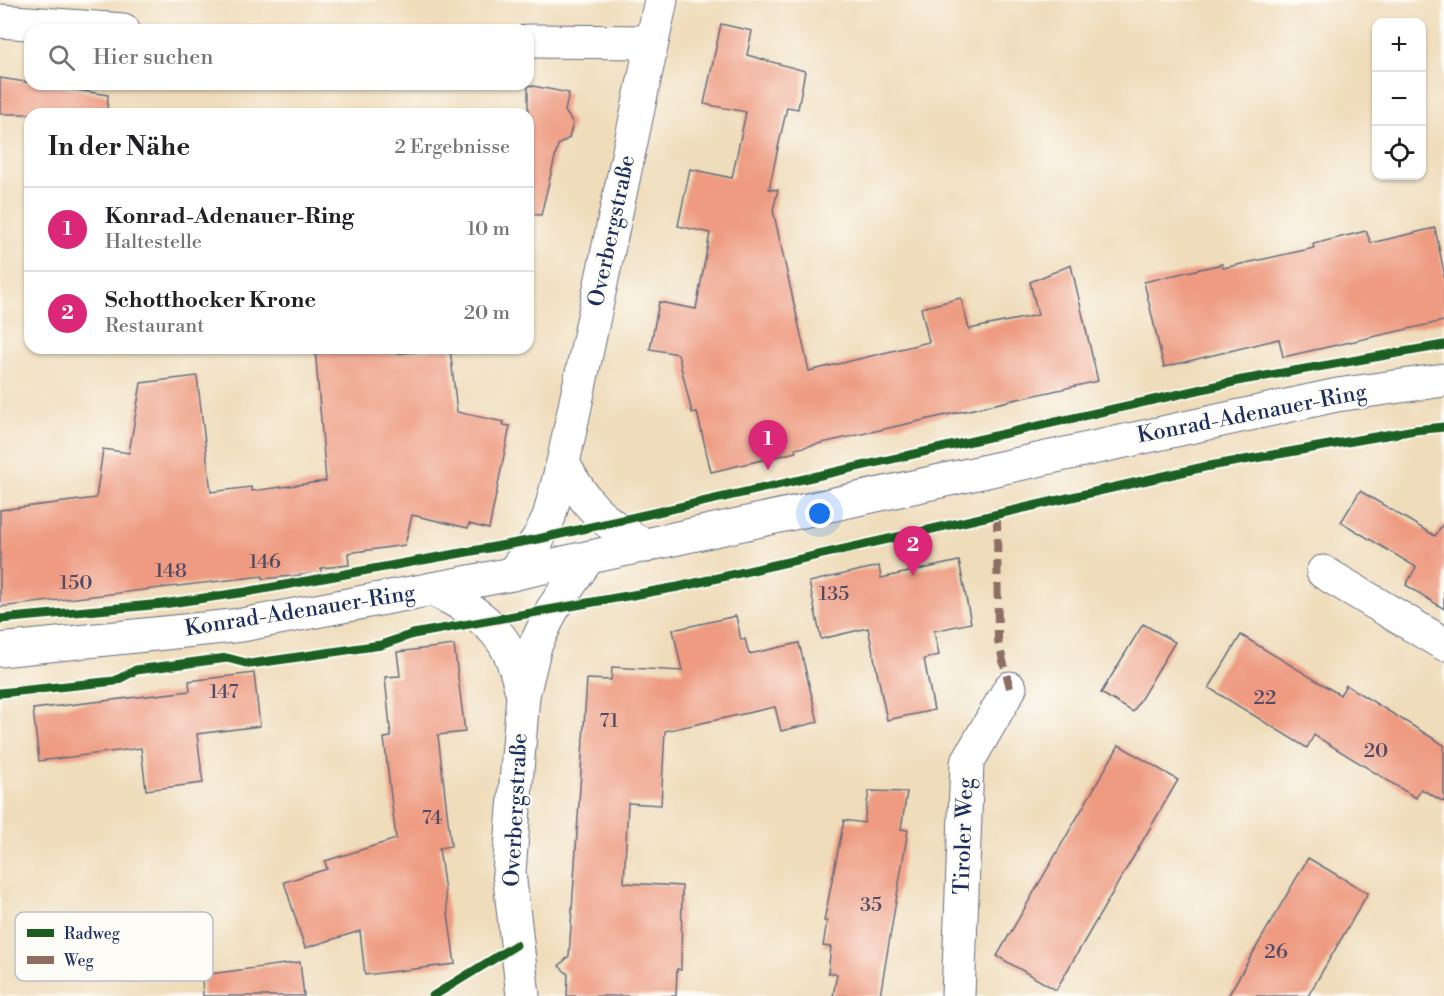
<!DOCTYPE html>
<html lang="de">
<meta charset="utf-8">
<style>
body{margin:0;font-family:"Libre Bodoni",serif;background:#f2f2f2;color:#202124}
.controls{position:absolute;right:18px;top:18px;display:grid;overflow:hidden;border-radius:12px;box-shadow:0 2px 4px #0004}
.controls button{width:54px;height:54px;display:grid;place-items:center;padding:0;border:0;border-bottom:2px solid #e0e0e0;background:#fff;color:#202124;font:30px sans-serif}
.you{position:absolute;left:820px;top:514px;width:21px;height:21px;margin:-15px;border:4px solid #fff;border-radius:50%;background:#1a73e8;box-shadow:0 0 0 9px #1a73e833}
.badge{display:grid;place-items:center;width:39px;height:39px;border-radius:50%;background:#db2777;color:#fff;font-size:20px;font-weight:700}
.pin{position:absolute;translate:-50% -50px;filter:drop-shadow(0 2px 3px #0008)}
.pin::after{content:'';position:absolute;top:32px;width:21px;height:18px;background:inherit;clip-path:polygon(0 0,100% 0,50% 100%)}
.list{margin:0;padding:0;list-style:none}
h2{display:flex;justify-content:space-between;align-items:center;height:78px;margin:0;padding:0 24px;font-size:26px}
h2 small{font-size:20px;font-weight:400;color:#757577}
.list li{display:grid;grid-template-columns:39px 1fr auto;gap:18px;align-items:center;box-sizing:border-box;height:84px;padding:0 24px;border-top:2px solid #e0e0e0}
.list b{display:block;font-size:22px;white-space:nowrap}
.list p{margin:0;font-size:20px;white-space:nowrap;color:#757577}
.list em{font-size:20px;font-style:normal;color:#757577}
.icon{flex:none;width:33px;height:33px;fill:none;stroke:currentColor;stroke-width:2;stroke-linecap:round;stroke-linejoin:round}
.map{position:relative;flex:none;width:1444px;height:996px;overflow:hidden}
.search{position:absolute;background:#fff;box-shadow:0 2px 4px #0004;left:24px;top:24px;width:510px;height:66px;display:flex;align-items:center;gap:15px;box-sizing:border-box;padding:0 21px;border-radius:18px;color:#757577;font-size:22px}
.panel{position:absolute;background:#fff;box-shadow:0 2px 4px #0004;left:24px;top:108px;width:510px;height:246px;border-radius:18px}
.map>svg:first-child{display:block}
.building{fill:#ee9b81}
.lines{fill:none;stroke-linecap:round;stroke-linejoin:round}
.minor-casing{stroke:#656c7e;stroke-width:35}
.major-casing{stroke:#656c7e;stroke-width:35}
.minor{stroke:#fff;stroke-width:33}
.major{stroke:#fff;stroke-width:33}
.quiet{stroke:#8d6e63;stroke-width:8;stroke-dasharray:15 8;stroke-linecap:butt}
.cycleway-casing{stroke:#fdfcf7;stroke-width:13}
.cycleway{stroke:#1b5e20;stroke-width:9}
.labels{text-anchor:middle;dominant-baseline:central;stroke-width:5;stroke-linejoin:round;paint-order:stroke}
.number-label{font-size:20px;fill:#504a67}
.street-label{font-size:22px;fill:#1b2f5e;stroke:#fdfcf7}
.key{fill:#fdfcf7;stroke:#b9bec9;stroke-width:1.5}
.key-label{font-size:16px;fill:#1b2f5e}
</style>
<div class="map">
<svg width="1444" height="996" viewBox="0 0 1444 996">
<rect width="100%" height="100%" fill="#fdfcf7"/>
<filter id="ink" filterUnits="userSpaceOnUse"><feTurbulence type="fractalNoise" baseFrequency=".0167" numOctaves="2"/><feDisplacementMap in="SourceGraphic" scale="12" xChannelSelector="R" yChannelSelector="G"/><feConvolveMatrix kernelMatrix="1 2 1 2 8 2 1 2 1" color-interpolation-filters="sRGB"/></filter>
<filter id="wash" filterUnits="userSpaceOnUse"><feTurbulence type="fractalNoise" baseFrequency=".008" numOctaves="4" result="noise"/><feDisplacementMap in="SourceGraphic" scale="24" xChannelSelector="R" yChannelSelector="G"/><feGaussianBlur stdDeviation="1.35" result="paint"/><feColorMatrix in="noise" values="0 0 0 0 0 0 0 0 0 0 0 0 0 0 0 0 0 1.4 0 .05"/><feComposite in="paint" operator="in"/></filter>
<g filter="url(#wash)">
<rect width="100%" height="100%" fill="#efdcba"/>
<g id="blocks">
<!-- building -->
<g class="building">
<path d="M721 24 752 31 747 55 805 71 798 109 787 107 769 189 778 190 773 210 809 371 929 342 921 308 961 298 969 329 1038 315 1030 282 1071 265 1098 381 795 449 796 452 711 472 697 412 692 413 678 354 650 349 659 302 696 309 710 233 678 226 690 169 732 178 746 112 704 104Z"/>
<path d="M0 78 108 95 107 114H0Z"/>
<path d="M528 85 569 93 565 111 573 123 569 138 558 145 541 215 528 214Z"/>
<path d="M1435 228 1444 272V321L1283 357 1279 339 1164 367 1144 282 1222 264 1223 268 1314 248 1313 244 1366 231 1371 243Z"/>
<path d="M315 348H395L396 354 450 348 457 412 504 422 503 425 510 426 489 529 469 524 468 528 412 515 405 545 348 553 349 565 321 568V573L263 579V576L0 607V510L96 498 103 449 129 453 141 383 197 376 211 492 251 487 252 491 326 481Z"/>
<path d="M1360 491 1435 536 1444 522V609L1406 585 1416 567 1341 522Z"/>
<path d="M959 561 971 623 934 631 939 655 924 659 934 710 887 720 868 628 821 639 809 582 879 566 881 578Z"/>
<path d="M736 616 741 640 745 639 749 654 799 643 818 722 781 731 775 707 665 731 661 805 628 803 624 883 682 886 681 970 677 969 676 996H567L568 974 559 966 569 956 587 679 611 680 612 667 682 671 673 630Z"/>
<path d="M1143 624 1175 642 1133 712 1101 693Z"/>
<path d="M1241 635 1340 695 1346 685 1444 745V802L1421 789 1416 798 1314 735 1307 748 1209 688Z"/>
<path d="M454 645 465 732 438 735 451 846 439 848 455 964 365 975 360 931 305 948 284 882 327 869 325 861 396 839 384 738 391 737 385 677 400 676 397 652Z"/>
<path d="M254 673 260 726 197 734 203 783 146 790 141 748 39 761 33 709 190 691 189 681Z"/>
<path d="M1119 745 1178 780 1056 990 997 956Z"/>
<path d="M869 791 907 792 901 829 908 830 880 996H833L837 974 828 973 831 947 823 946 827 921H824L844 820 864 823Z"/>
<path d="M1308 858 1368 893 1308 996H1228Z"/>
<path d="M300 962 304 996H203L202 975Z"/>
</g>
</g>
</g>
<g filter="url(#ink)">
<use href="#blocks" fill-opacity="0" stroke="#656c7e" stroke-width="1.5"/>
<g class="lines">
<!-- minor casing -->
<g class="minor-casing">
<g id="minor">
<path d="M0 21 123 30"/>
<path d="M528 41 652 42"/>
<path d="M563 463C584 504 605 525 646 546"/>
<path d="M1323 572 1444 644"/>
<path d="M512 574 538 539 549 517 563 463 661 0"/>
<path d="M432 589C463 604 495 621 510 654 516 667 519 682 523 695"/>
<path d="M523 996 509 872 523 695 535 646 552 610 588 558"/>
<path d="M958 996 967 763 1010 688"/>
</g>
</g>
<!-- major casing -->
<g class="major-casing">
<path id="major" d="M0 650 242 625 512 574 1337 395 1444 380"/>
</g>
<!-- minor -->
<use href="#minor" class="minor"/>
<!-- major -->
<use href="#major" class="major"/>
<!-- quiet -->
<path class="quiet" d="M997 515 998 641 1010 688"/>
<!-- cycleway casing -->
<g class="cycleway-casing">
<g id="cycleway">
<path d="M0 619 163 604 246 592 538 539 1242 380 1444 345"/>
<path d="M0 693 115 681 136 670 227 658 250 664 381 645 413 634 678 587 1204 467 1415 430 1444 427"/>
<path d="M433 996 516 945"/>
</g>
</g>
<!-- cycleway -->
<use href="#cycleway" class="cycleway"/>
</g>
</g>
<g class="labels">
<!-- number labels -->
<g class="number-label">
<text x="265" y="562">146</text>
<text x="171" y="571">148</text>
<text x="76" y="583">150</text>
<text x="834" y="594">135</text>
<text x="224" y="692">147</text>
<text x="1265" y="698">22</text>
<text x="609" y="721">71</text>
<text x="1376" y="751">20</text>
<text x="432" y="818">74</text>
<text x="871" y="905">35</text>
<text x="1276" y="952">26</text>
</g>
<!-- street labels -->
<g class="street-label">
<text transform="translate(612 231) rotate(-78)">Overbergstraße</text>
<text transform="translate(1252 414) rotate(-11)">Konrad-Adenauer-Ring</text>
<text transform="translate(300 611) rotate(-9)">Konrad-Adenauer-Ring</text>
<text transform="translate(516 810) rotate(-87)">Overbergstraße</text>
<text transform="translate(964 836) rotate(-88)">Tiroler Weg</text>
</g>
</g>
<!-- legend -->
<rect x="15" y="912" width="198" height="69" rx="9" class="key"/>
<rect x="27" y="929" width="27" height="8" fill="#1b5e20"/>
<rect x="27" y="956" width="27" height="8" fill="#8d6e63"/>
<g class="key-label">
<text x="64" y="939">Radweg</text>
<text x="64" y="966">Weg</text>
</g>
</svg>
<div class="controls">
<button>+</button>
<button>−</button>
<button><svg class="icon" aria-label="locate" viewBox="0 0 24 24"><circle cx="12" cy="12" r="6"/><path d="M12 2v4M12 18v4M2 12h4M18 12h4"/></svg></button>
</div>
<div class="you"></div>
<div class="pin badge" style="left:768px;top:470px">1</div>
<div class="pin badge" style="left:913px;top:576px">2</div>
<div class="search"><svg class="icon" aria-label="search" viewBox="0 0 24 24"><circle cx="10" cy="10" r="6"/><path d="M15 15l6 6"/></svg>Hier suchen</div>
<section class="panel">
<h2>In der Nähe<small>2 Ergebnisse</small></h2>
<ul class="list">
<li><span class="badge">1</span><div><b>Konrad-Adenauer-Ring</b><p>Haltestelle</p></div><em>10 m</em></li>
<li><span class="badge">2</span><div><b>Schotthocker Krone</b><p>Restaurant</p></div><em>20 m</em></li>
</ul>
</section>
</div>
